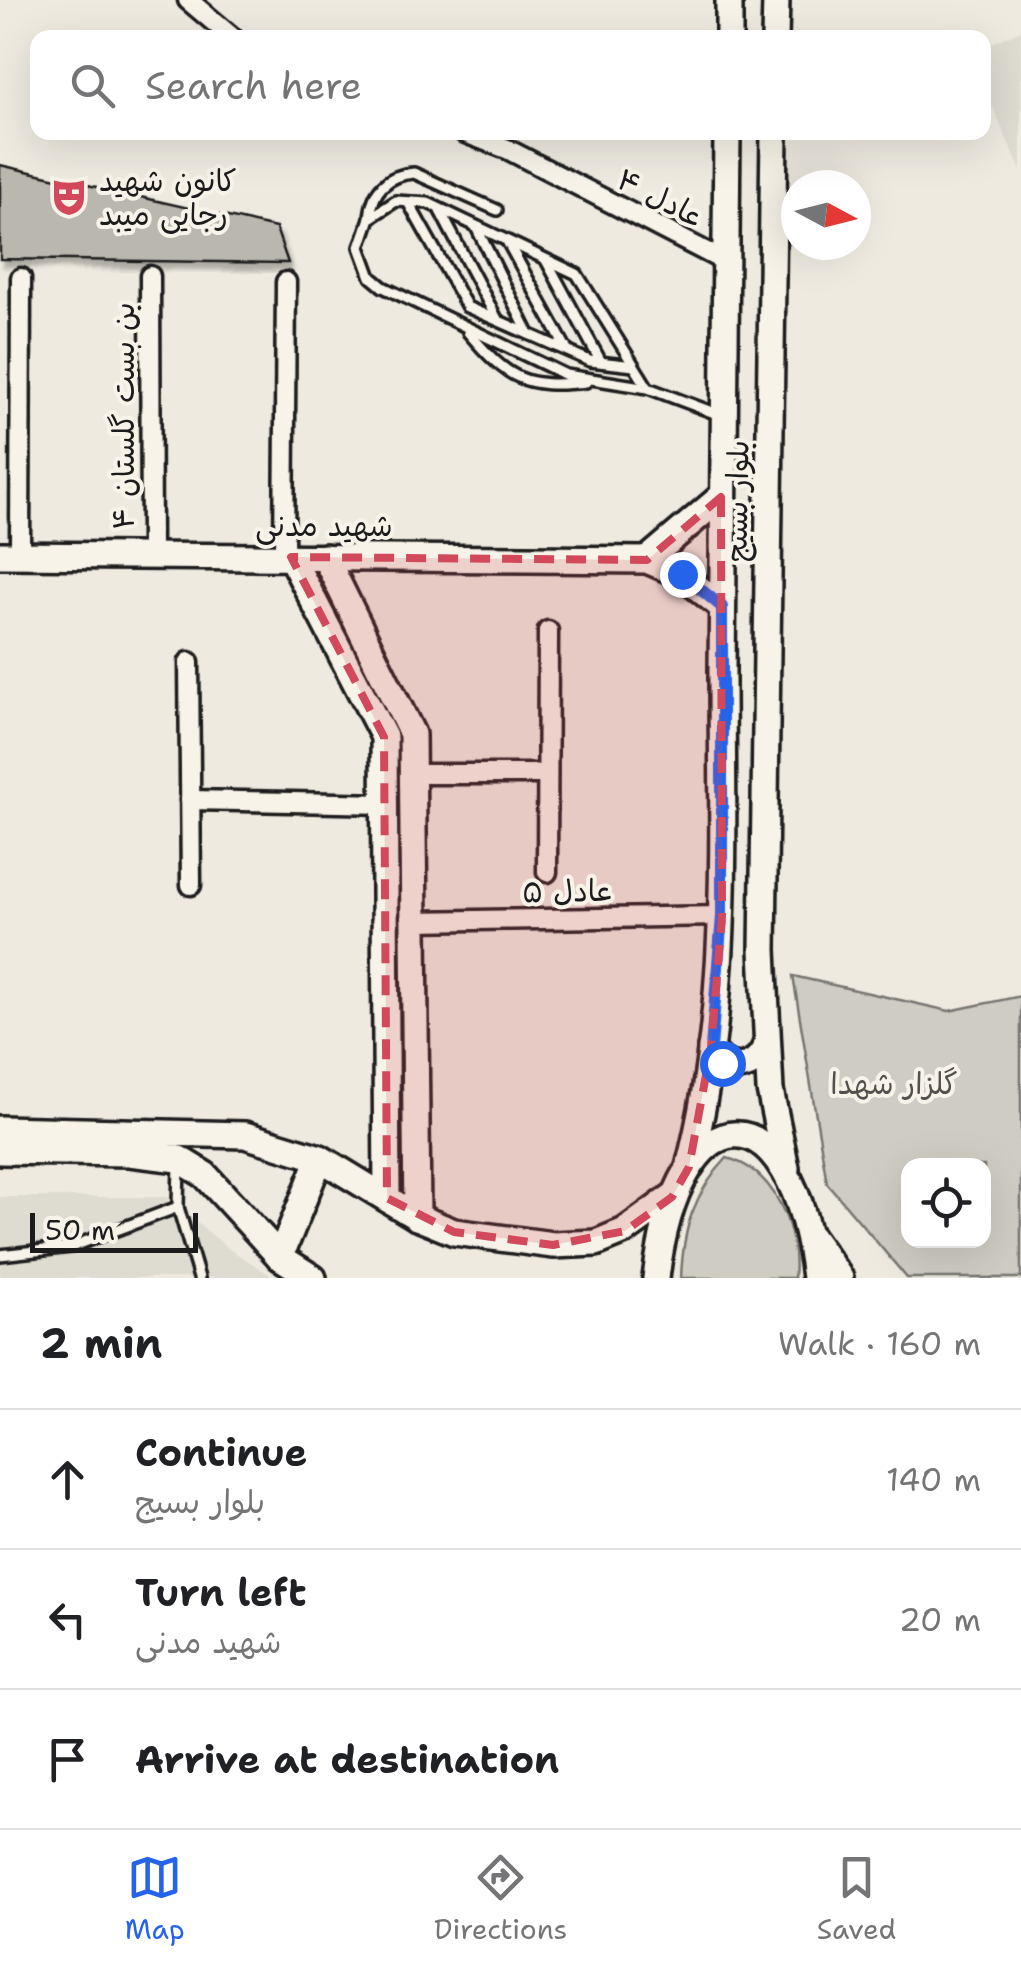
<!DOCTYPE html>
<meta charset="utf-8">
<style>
body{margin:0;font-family:"Shantell Sans","Playpen Sans Arabic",sans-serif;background:#f6f6f6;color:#202124}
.controls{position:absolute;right:30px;bottom:30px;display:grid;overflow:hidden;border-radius:20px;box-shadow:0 10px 40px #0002}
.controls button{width:90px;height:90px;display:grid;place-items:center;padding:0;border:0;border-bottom:2px solid #e0e0e0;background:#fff;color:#202124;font:50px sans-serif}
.compass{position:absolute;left:781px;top:170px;width:90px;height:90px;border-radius:50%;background:#fff;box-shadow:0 10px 40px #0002;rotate:97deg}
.scale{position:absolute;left:30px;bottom:25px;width:168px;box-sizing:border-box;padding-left:10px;border:5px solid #1c1c1c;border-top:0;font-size:28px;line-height:35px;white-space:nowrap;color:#1c1c1c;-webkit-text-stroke:8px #f7f3e8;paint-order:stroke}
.stop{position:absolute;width:30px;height:30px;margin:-22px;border:8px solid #2563eb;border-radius:50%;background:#fff}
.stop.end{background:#2563eb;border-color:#fff;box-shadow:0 2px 10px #0008}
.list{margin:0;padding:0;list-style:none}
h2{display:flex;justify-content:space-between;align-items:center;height:130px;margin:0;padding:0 40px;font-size:42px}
h2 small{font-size:32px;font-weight:400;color:#757577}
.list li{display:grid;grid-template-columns:65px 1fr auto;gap:30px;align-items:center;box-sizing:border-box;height:140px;padding:0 40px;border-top:2px solid #e0e0e0}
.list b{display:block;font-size:38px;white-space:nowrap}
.list p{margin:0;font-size:32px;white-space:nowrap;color:#757577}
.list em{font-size:32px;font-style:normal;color:#757577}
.icon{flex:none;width:55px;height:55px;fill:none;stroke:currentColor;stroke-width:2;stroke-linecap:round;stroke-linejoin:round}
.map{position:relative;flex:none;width:1021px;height:1278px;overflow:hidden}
.search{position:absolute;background:#fff;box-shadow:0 10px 40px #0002;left:30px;right:30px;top:30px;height:110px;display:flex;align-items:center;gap:25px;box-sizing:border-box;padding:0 35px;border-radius:20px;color:#757577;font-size:38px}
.sheet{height:550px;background:#fff}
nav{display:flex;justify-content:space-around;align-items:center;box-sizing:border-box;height:140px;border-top:2px solid #e0e0e0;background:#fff;font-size:28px;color:#757577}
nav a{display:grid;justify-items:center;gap:5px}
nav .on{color:#2563eb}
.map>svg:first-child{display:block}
.built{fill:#dedbd1}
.green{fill:#cfccc3;stroke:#767470;stroke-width:2.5;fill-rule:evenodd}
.building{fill:#bab7af;stroke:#1c1c1c;stroke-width:2.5;filter:url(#shadow)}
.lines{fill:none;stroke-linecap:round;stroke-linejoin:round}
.lane-casing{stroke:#1c1c1c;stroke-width:16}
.street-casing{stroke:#1c1c1c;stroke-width:25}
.secondary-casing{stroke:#1c1c1c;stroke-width:32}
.lane{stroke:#f7f3e8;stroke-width:9}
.street{stroke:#f7f3e8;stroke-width:18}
.secondary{stroke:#f7f3e8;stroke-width:25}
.route{stroke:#2563eb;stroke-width:12}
.marked{fill:#d1495b;fill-opacity:0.2;stroke:#d1495b;stroke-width:8;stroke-dasharray:20 12;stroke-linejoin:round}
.labels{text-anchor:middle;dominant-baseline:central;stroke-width:8;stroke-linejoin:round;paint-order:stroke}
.poi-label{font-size:30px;fill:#1c1c1c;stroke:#f7f3e8;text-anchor:start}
.street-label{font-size:30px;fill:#1c1c1c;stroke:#f7f3e8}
.park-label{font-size:30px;fill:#52514e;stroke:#f7f3e8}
</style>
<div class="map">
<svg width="1021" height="1278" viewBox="0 0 1021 1278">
<defs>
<filter id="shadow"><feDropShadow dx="4" dy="7" stdDeviation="2.5" flood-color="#0004"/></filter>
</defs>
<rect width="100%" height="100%" fill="#eeeae0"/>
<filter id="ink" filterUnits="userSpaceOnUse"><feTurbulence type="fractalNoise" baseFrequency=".01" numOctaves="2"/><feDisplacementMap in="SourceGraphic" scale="20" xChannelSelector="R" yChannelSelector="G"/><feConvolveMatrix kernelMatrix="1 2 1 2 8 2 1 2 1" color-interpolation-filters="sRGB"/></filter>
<g filter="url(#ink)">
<!-- built -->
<g class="built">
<path d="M1021 30V171L984 88V47Z"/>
<path d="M0 1197H166L228 1248 275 1278H0Z"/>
</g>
<!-- green -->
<g class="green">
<path d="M793 976 949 1011 1021 996V1278H907L827 1183ZM908 1166H984V1240H908Z"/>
<path d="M727 1158C776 1171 799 1230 794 1278H681C683 1229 693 1194 727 1158Z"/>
</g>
<!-- building -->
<path class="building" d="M0 165 276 228 288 263 0 259Z"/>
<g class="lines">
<!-- lane casing -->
<g class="lane-casing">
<g id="lane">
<path d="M408 202 467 307 590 361 634 366"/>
<path d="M440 211 497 319"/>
<path d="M370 218C372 191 386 175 414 173L497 210"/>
<path d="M476 227 529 334"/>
<path d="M508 243 566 348"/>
<path d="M546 260 601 362"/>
<path d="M468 332C508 379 524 389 586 382"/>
<path d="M648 388 577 274 428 203 396 201 370 218 360 247 371 277 383 287 566 375 648 388 720 415"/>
<path d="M179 1162 178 1207 199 1278"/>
<path d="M0 1255 71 1247 178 1207"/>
</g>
</g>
<!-- street casing -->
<g class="street-casing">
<g id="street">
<path d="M188 0 233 38"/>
<path d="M463 132 507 149 726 262"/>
<path d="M150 276 151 556"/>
<path d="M20 555 21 278"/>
<path d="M284 557 286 282"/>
<path d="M189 662 191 885"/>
<path d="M413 774H547"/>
<path d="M190 800 386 804"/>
<path d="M547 872 548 631"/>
<path d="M414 921 722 916"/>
</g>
</g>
<!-- secondary casing -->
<g class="secondary-casing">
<g id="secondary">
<path d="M729 38V0"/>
<path d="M775 38 776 0"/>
<path d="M774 132 763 950 770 1090 786 1168"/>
<path d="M0 555 647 560 682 575 722 607"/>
<path d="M291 557 384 737 387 1198"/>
<path d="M325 557 412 734 417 1217"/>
<path d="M647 560 721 497"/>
<path d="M711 1048C726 1075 757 1072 767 1043"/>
<path d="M0 1129 245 1135 320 1158 417 1217 454 1232 553 1245 596 1243 625 1231 672 1197"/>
<path d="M0 1151 129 1153 179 1159 205 1175 280 1257 313 1278"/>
<path d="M689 1167C731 1006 722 835 722 670 722 491 725 312 727 132"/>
<path d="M811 1237 840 1278"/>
<path d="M280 1257 320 1158"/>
<path d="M656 1278C679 1088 793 1086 815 1278"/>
</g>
</g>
<!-- lane -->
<use href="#lane" class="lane"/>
<!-- street -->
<use href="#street" class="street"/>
<!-- secondary -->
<use href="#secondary" class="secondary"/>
</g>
</g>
<g class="lines" filter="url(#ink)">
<!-- route -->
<path class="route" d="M682 574 722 607V916L711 1048 722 1063"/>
</g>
<!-- marked area -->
<path class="marked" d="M721 497 722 916 711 1048 689 1167 672 1197 625 1231 553 1245 454 1232 387 1198 384 737 291 557 647 560Z"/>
<!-- icons -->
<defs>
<g id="theatre-bare" transform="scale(3)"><path d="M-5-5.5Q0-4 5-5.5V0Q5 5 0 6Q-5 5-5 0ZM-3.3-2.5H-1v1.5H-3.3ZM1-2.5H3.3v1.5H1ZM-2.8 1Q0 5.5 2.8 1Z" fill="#d1495b" stroke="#f7f3e8" stroke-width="2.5" paint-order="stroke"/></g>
</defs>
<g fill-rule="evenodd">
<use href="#theatre-bare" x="69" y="197"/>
</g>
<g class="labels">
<!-- poi labels -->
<g class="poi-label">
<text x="99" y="180">کانون شهید<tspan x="99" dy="34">رجایی میبد</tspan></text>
</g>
<!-- street labels -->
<g class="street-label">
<text transform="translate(661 198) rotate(27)">عادل ۴</text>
<text transform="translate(123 416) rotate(-90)">بن بست گلستان ۴</text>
<text transform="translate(737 501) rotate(-89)">بلوار بسیج</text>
<text x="324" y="525">شهید مدنی</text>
<text transform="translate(568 891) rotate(-1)">عادل ۵</text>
</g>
<!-- park labels -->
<g class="park-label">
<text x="894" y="1083">گلزار شهدا</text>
</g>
</g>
</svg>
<div class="controls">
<button><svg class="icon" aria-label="locate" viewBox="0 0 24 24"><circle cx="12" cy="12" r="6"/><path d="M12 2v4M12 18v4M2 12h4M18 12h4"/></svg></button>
</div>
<svg class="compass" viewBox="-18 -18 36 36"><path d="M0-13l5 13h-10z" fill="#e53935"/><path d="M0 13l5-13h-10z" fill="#757577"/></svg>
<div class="scale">50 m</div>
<div class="stop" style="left:722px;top:1063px"></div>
<div class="stop end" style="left:682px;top:574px"></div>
<div class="search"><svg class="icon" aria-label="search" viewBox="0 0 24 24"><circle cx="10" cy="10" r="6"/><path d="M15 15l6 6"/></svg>Search here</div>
</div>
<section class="sheet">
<h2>2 min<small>Walk · 160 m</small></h2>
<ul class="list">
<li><svg class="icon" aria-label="ahead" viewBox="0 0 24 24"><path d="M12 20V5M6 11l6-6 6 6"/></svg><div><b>Continue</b><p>بلوار بسیج</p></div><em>140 m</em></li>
<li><svg class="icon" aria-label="left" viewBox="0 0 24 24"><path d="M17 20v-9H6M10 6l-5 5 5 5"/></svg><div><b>Turn left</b><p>شهید مدنی</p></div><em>20 m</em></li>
<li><svg class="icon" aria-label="arrive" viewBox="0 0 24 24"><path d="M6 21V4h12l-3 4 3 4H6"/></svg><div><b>Arrive at destination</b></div></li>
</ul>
</section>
<nav>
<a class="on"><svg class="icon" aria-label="map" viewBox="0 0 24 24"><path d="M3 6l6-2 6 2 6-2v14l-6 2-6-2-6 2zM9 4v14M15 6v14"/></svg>Map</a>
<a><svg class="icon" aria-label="directions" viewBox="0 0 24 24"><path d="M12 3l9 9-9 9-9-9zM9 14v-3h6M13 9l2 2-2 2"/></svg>Directions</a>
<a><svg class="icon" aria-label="saved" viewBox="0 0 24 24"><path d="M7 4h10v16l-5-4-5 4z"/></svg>Saved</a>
</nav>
